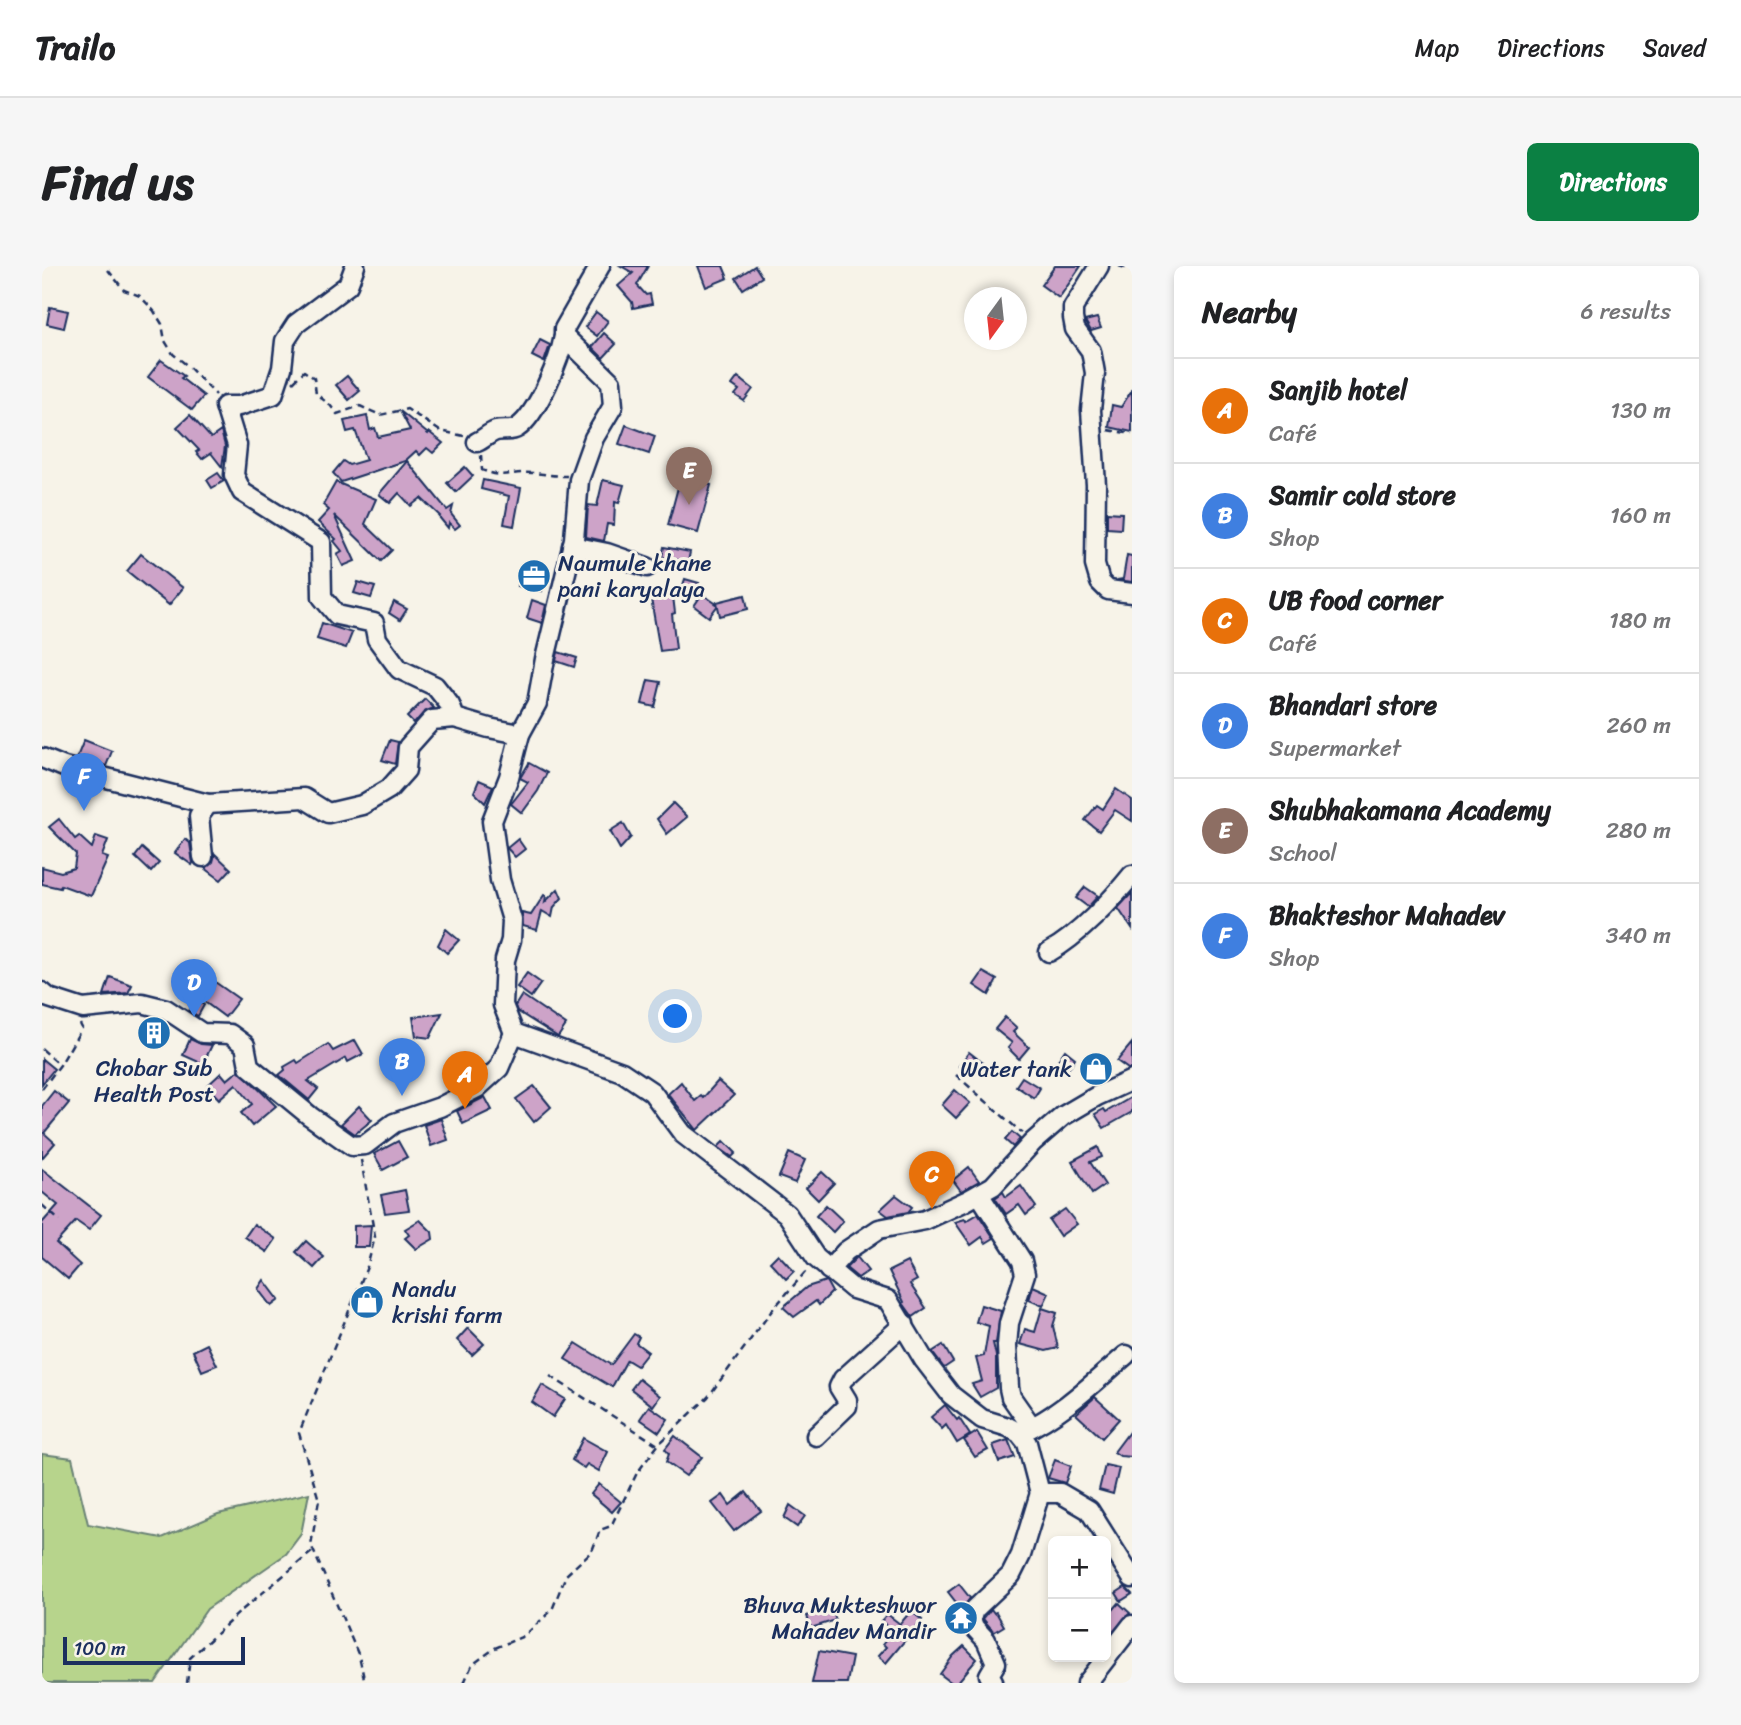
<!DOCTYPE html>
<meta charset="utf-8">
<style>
body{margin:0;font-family:Sriracha,sans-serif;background:#f6f6f6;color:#202124}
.controls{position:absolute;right:21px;bottom:21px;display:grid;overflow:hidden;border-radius:10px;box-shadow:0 4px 10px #0003}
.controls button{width:63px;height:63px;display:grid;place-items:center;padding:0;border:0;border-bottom:2px solid #e0e0e0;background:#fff;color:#202124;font:35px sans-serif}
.compass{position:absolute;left:922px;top:21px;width:63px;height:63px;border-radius:50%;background:#fff;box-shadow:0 4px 10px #0003;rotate:195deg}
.scale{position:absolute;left:21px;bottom:18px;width:182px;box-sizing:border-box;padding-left:7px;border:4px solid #1b2f5e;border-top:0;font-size:19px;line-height:24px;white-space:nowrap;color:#1b2f5e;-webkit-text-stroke:5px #f7f3e8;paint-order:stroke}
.you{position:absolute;left:634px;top:751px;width:24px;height:24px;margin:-18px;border:5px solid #fff;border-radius:50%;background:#1a73e8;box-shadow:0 0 0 10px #1a73e833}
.badge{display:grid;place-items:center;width:46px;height:46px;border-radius:50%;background:#0b8043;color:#fff;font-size:23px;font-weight:700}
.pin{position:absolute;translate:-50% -58px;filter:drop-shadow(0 2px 4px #0008)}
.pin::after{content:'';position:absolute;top:37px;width:24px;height:21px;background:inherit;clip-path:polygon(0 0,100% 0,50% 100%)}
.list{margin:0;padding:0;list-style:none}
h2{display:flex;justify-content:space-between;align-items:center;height:91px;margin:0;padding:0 28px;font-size:30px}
h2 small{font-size:23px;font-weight:400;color:#757577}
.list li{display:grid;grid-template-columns:46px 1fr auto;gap:21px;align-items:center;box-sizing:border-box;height:105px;padding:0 28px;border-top:2px solid #e0e0e0}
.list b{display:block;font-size:26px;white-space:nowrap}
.list p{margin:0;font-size:23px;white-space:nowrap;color:#757577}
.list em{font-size:23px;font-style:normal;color:#757577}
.map{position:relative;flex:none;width:1090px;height:1417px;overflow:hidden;border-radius:10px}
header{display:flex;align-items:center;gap:42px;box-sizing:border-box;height:98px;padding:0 35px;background:#fff;border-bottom:2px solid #e0e0e0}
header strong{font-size:33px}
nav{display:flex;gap:38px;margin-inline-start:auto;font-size:24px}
.intro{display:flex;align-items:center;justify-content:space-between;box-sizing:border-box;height:168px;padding:0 42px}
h1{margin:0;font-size:49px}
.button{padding:18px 32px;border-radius:10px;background:#0b8043;color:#fff;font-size:24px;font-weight:700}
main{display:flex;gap:42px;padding:0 42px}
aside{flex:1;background:#fff;border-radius:10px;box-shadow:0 4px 10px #0003}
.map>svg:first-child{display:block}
.green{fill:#b7d48c;stroke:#698275;stroke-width:2}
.building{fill:#cda3c8;stroke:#1b2f5e;stroke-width:2}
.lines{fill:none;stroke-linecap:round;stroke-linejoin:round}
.minor-casing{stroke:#1b2f5e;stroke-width:23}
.path{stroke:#1b2f5e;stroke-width:2.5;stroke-dasharray:7 5;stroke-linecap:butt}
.minor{stroke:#f7f3e8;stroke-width:18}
.labels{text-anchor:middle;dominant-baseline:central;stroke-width:6;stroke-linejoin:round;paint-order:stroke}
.poi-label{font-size:23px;fill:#1b2f5e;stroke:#f7f3e8;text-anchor:start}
</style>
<header>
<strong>Trailo</strong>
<nav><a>Map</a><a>Directions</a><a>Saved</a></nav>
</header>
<div class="intro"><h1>Find us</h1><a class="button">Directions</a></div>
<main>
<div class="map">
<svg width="1090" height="1417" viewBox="0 0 1090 1417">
<rect width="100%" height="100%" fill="#f7f3e8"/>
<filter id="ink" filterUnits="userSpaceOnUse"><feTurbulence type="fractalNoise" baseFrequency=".0143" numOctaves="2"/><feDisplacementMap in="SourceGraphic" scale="14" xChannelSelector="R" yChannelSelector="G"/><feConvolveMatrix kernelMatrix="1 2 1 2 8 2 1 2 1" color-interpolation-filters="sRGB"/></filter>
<g filter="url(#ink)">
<!-- green -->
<path class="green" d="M0 1188 30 1192 46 1258 120 1272 176 1248 267 1227 259 1268 244 1288 165 1343 113 1417H0Z"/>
<!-- building -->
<g class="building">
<path d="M579 0H606L595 19 604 29 608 28 610 38 591 42 590 36 576 20 591 7Z"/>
<path d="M656 0H681L686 12 664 21Z"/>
<path d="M713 0 720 11 701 23 694 12Z"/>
<path d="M1013 0H1039L1017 32 999 19Z"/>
<path d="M8 41 26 45 22 62 5 58Z"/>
<path d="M554 46 566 55 555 70 543 61Z"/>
<path d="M1055 52 1059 62 1049 65 1043 55Z"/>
<path d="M562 67 574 78 561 92 550 81Z"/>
<path d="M498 74 508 79 502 96 490 90Z"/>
<path d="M119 94 142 110 139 112 162 130 150 144 106 111Z"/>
<path d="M305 110 318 125 307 134 294 119Z"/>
<path d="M696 111 711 123 702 135 693 129 697 124 690 119Z"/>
<path d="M1090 124V166L1067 161 1070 139 1079 141Z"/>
<path d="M358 145 386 168 387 166 401 177 391 187 385 182 378 189 374 185 363 195 299 216 291 207 301 195 307 199 324 194 313 164 305 166 302 155 325 150 328 164 333 162 336 171 368 164Z"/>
<path d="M148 149 169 172 179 165 183 180 180 201 169 187 160 193 154 186 157 184 135 161Z"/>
<path d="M584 159 613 170 607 188 577 178Z"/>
<path d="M365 195 405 244 411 240 409 248 418 259 413 263 407 257 406 262 397 251 398 250 379 232 369 240 357 227 348 237 337 228Z"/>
<path d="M423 201 431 210 414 226 405 217Z"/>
<path d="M176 207 182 215 170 222 165 214Z"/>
<path d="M639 210 669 219 656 267 626 259Z"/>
<path d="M441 214 479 222 472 260 462 258 467 230 439 223Z"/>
<path d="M561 214 582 219 577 237 573 236 572 259 565 258 562 275 544 271 546 239 555 240Z"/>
<path d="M294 216 334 233 323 258 350 284 339 295 292 249 313 295 301 300 295 288 300 285 292 275 294 273 276 256 287 244 281 239Z"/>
<path d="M1065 246 1080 247 1079 263 1065 262Z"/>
<path d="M622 281 648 286 646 296 620 291Z"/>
<path d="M99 288 141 322 127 339 85 305Z"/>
<path d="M1085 289 1090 290V316L1075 314 1081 313Z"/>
<path d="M480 304 503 309 500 325 476 320Z"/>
<path d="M643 313 657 317 654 329 639 325Z"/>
<path d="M316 316 333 321 329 332 312 327Z"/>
<path d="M660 328 676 339 667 351 652 340Z"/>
<path d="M703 329 706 343 678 350 675 336Z"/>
<path d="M631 330 633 347 630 348 634 383 618 385 609 333Z"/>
<path d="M490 334 504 339 500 357 485 352Z"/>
<path d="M352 336 365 343 358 354 347 347Z"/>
<path d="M280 357 310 367 304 382 275 373Z"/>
<path d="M516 386 535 392 532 401 514 395Z"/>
<path d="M606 414 619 416 613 441 600 438Z"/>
<path d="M383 433 392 442 382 446 372 458 365 451Z"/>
<path d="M42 474 70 485 64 500 35 491Z"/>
<path d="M348 474 356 476 353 498 340 494Z"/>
<path d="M487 497 505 507 496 525 480 547 469 538 486 516 478 512Z"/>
<path d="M437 514 451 520 443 537 432 526Z"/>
<path d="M1074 523 1090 534V555L1073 544 1057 565 1043 554 1055 539 1061 543Z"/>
<path d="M631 537 645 551 625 568 615 553Z"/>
<path d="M17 553 33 573 37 570 50 582 54 570 66 574 60 590 66 592 49 630 19 619 18 622 0 618V601L19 606 32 602 34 588 7 561Z"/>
<path d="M581 557 589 571 578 583 568 565Z"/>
<path d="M143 573 148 577 151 597 150 599 133 587Z"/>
<path d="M476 573 483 583 473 591 465 582Z"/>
<path d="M100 582 117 597 109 606 93 591Z"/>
<path d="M173 588 189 603 179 614 163 602 171 596Z"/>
<path d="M1043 621 1056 630 1046 641 1034 632Z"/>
<path d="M516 623 520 632 512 641 510 651 500 645 495 664 481 660 480 647 489 649 502 629 504 630 503 636Z"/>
<path d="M1090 627V663L1076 642Z"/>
<path d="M404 663 417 674 405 687 396 679Z"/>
<path d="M941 706 955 714 947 729 932 719Z"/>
<path d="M485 707 499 717 489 731 475 721Z"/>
<path d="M68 711 90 719 86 727 62 729Z"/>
<path d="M173 716 197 733 183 751 160 734Z"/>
<path d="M480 729 524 759 516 771 475 745 473 740Z"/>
<path d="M154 734 162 739 156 750 147 745Z"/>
<path d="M400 747 388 772 374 770 371 751Z"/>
<path d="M963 751 975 762 971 766 987 781 977 793 966 782 970 777 953 763Z"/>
<path d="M112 755 124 764 113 778 101 769Z"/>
<path d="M148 773 159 778 170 779 161 798 141 789Z"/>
<path d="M313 774 321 788 306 796 304 792 266 815 276 823 267 834 237 809 243 804 242 801 254 794 256 797 286 778 291 785Z"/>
<path d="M1090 777V803H1086L1075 795Z"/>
<path d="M1023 784 1033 792 1025 805 1014 797Z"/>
<path d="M927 786 941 797 931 810 917 800Z"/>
<path d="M0 793 12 803 0 818Z"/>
<path d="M197 804 234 840 210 860 199 847 210 838 194 818 177 833 165 820 179 807 185 814Z"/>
<path d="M980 811 998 822 992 832 974 820Z"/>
<path d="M676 815 692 829 655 864 626 828 639 816 653 835 659 830 661 832Z"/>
<path d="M492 820 509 841 492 856 474 833Z"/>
<path d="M913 824 928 837 914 852 900 839Z"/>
<path d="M12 825 27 837 2 867 13 877 0 892V840Z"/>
<path d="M443 831 450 844 421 858 415 845Z"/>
<path d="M1090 831V846L1062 862 1053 848 1062 843 1064 846Z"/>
<path d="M317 840 330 854 313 868 299 858Z"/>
<path d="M399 853 406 874 389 880 382 859Z"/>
<path d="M970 866 978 873 971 881 963 874Z"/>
<path d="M356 875 365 891 341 904 332 888Z"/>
<path d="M682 875 694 887 690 891 676 881Z"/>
<path d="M1056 881 1060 891 1048 896 1063 919 1050 928 1030 895Z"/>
<path d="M747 887 763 894 753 917 737 911Z"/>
<path d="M927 901 937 915 919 925 911 914Z"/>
<path d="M0 903 59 949 47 964 34 955 14 977 38 999 26 1013 0 991V957L16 939 0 926Z"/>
<path d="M780 906 792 917 776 934 764 922Z"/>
<path d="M979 920 994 941 984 949 977 939 964 948 953 932 961 926 964 931Z"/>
<path d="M363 924 367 944 343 947 339 929Z"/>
<path d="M854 929 870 941 866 946 846 950 838 944Z"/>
<path d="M784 939 801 955 791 966 774 950Z"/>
<path d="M1023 943 1035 958 1018 970 1007 954Z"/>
<path d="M936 948 952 972 944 977 940 971 929 979 913 956 923 953 924 955Z"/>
<path d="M378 954 390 966 391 973 374 983 363 972 367 969 363 963Z"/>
<path d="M212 958 234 973 225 986 203 971Z"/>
<path d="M329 959 327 981H312V960Z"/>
<path d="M264 975 282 991 272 1002 254 986Z"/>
<path d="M736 988 752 1005 744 1013 728 996Z"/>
<path d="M815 991 826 1005 816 1012 804 1002Z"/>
<path d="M865 996 875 1014 868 1018 884 1042 871 1051 861 1037 862 1036 847 1005Z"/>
<path d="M222 1014 237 1034 229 1040 216 1023Z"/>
<path d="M784 1015 790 1026 777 1039 774 1035 752 1051 741 1041 765 1021Z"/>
<path d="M991 1020 1007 1027 1001 1040 987 1034Z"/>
<path d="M939 1039 959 1045 954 1077H951L954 1090V1122L938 1131 930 1118 940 1115 934 1092 942 1090 947 1060 934 1056Z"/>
<path d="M1000 1042 1015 1047 1011 1060 1016 1082 1004 1085 978 1078 983 1063 993 1066Z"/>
<path d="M426 1062 442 1078 430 1089 415 1074Z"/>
<path d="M592 1068 597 1071 594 1077 606 1086 595 1100 585 1094 570 1121 523 1093 534 1077 569 1099Z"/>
<path d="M165 1078 175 1099 160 1105 151 1085Z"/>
<path d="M901 1079 911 1096 902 1102 890 1086Z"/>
<path d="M597 1113 618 1130 611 1140 589 1123Z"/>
<path d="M500 1119 523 1133 511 1151 490 1136Z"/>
<path d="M1053 1131 1077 1153 1060 1172 1034 1148Z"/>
<path d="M903 1139 915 1154 917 1152 928 1169 915 1177 904 1159 900 1163 889 1151Z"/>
<path d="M607 1140 626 1153 617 1166 598 1153Z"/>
<path d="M1090 1162V1191L1078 1190 1072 1186Z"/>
<path d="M935 1166 946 1184 933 1191 922 1174Z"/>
<path d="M633 1170 660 1191 644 1210 624 1196 627 1188 623 1183Z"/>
<path d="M541 1172 566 1186 557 1205 545 1198 542 1202 530 1194Z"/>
<path d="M966 1174 973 1191 957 1196 951 1179Z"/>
<path d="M1013 1194 1029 1200 1023 1217 1006 1212Z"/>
<path d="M1063 1199 1077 1202 1071 1228 1057 1224Z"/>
<path d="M557 1218 579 1236 570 1246 549 1228Z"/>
<path d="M704 1226 719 1245 692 1265 670 1237 681 1229 688 1239Z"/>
<path d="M748 1239 763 1250 755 1261 742 1252Z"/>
<path d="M917 1318 928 1332 920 1344 906 1326Z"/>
<path d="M1083 1321 1090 1328 1079 1335 1074 1327Z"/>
<path d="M786 1335 794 1354 769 1362 765 1350 774 1347 772 1341Z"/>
<path d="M1077 1337 1088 1347 1064 1374V1352Z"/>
<path d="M949 1343 952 1347 954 1346 962 1360 952 1366 941 1353Z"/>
<path d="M869 1345 880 1354 844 1397 836 1390 844 1381 841 1378 851 1365 839 1355 845 1348 858 1358Z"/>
<path d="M922 1380 935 1393 915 1417H910L898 1408 911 1390Z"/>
<path d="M777 1385 810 1391 805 1417H770Z"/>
</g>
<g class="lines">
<!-- minor casing -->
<g class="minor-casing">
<g id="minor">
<path d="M313 0 306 19 254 58 243 75 240 102 231 129 197 140H183L195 179 192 209 200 226 279 276 280 331 295 349 332 357 335 373 357 403 393 420 408 439 413 452 447 462 478 468"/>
<path d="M558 0 522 63V70L569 116 571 140 552 172 537 214 532 273 503 393 495 437 478 468 467 511 450 555 458 614 470 654 469 674 463 694 461 739 472 767 580 806 610 826 641 868 745 948 774 992 811 1023 846 1034 882 1094 909 1129 940 1153 966 1161 977 1167 985 1177 998 1227H1018L1047 1244 1090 1312"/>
<path d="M1057 0 1031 42V52L1033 63 1049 85 1053 107 1049 144 1054 219 1053 299 1058 316 1066 324 1090 327"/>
<path d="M435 176C442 173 447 167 454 165 461 163 469 166 475 162 495 149 518 93 522 70"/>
<path d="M530 280 565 287 605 301"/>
<path d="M0 492 22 501 166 538"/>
<path d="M161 591 157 550 166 538 262 532 286 547 320 539 347 523 364 504 366 481 390 454 413 452"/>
<path d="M1007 686C1036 670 1069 635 1090 609"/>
<path d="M0 726 7 732 41 743 100 737 124 743 160 767 188 768 203 779 207 800 268 850 310 880 323 879 352 857 398 841 435 822 457 802 472 767"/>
<path d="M937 928 980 995 983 1008 967 1057 965 1080 967 1122 969 1131 990 1161"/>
<path d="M787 1004 804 985 837 963 883 954 924 935 951 920 991 876 1021 850 1055 830 1090 814"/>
<path d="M980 1166C1020 1148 1051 1117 1084 1089"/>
<path d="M774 1170 805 1140V1134L797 1121 801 1113 862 1058"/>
<path d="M951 1415 947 1409 954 1397 944 1374 932 1361 929 1353 932 1344 969 1309 979 1289 998 1227"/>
<path d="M1045 1417 1090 1359"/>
</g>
</g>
<!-- path -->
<g class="path">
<path d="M1077 0 1090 4"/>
<path d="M66 4 82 24 98 30 112 45 120 58 123 75 131 88 146 100 174 129"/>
<path d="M251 116 262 105 272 112 274 128 288 139 295 148 318 140 338 149 365 143 398 165 422 170"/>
<path d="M1066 164 1090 168"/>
<path d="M439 189 440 204C464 214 468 205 491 207 502 208 513 210 525 210"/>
<path d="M0 783 18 799"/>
<path d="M914 809 980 867"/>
<path d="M0 823 18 799 40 762 38 758"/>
<path d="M319 894 333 971 325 1001 257 1167 277 1234 269 1279 317 1390 323 1417"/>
<path d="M0 939 18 955"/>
<path d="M508 1110 616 1179"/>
<path d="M145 1417 148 1392 200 1344 271 1285"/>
<path d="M422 1417 430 1399 453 1382 482 1370 510 1344 524 1309 550 1285 558 1264 569 1260 595 1207 616 1179 666 1131 731 1043 766 1003"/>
</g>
<!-- minor -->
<use href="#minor" class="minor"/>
</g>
</g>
<!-- icons -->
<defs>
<g id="office-disc" transform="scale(1.75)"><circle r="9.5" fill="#1f6fb2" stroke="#f7f3e8"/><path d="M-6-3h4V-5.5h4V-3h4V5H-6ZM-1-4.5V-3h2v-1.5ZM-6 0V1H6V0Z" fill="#fff"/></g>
<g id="building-disc" transform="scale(1.75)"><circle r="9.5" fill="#1f6fb2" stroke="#f7f3e8"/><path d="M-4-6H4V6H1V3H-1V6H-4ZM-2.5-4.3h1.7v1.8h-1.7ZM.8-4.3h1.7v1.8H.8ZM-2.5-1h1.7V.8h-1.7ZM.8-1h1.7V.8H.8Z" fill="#fff"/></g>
<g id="shop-disc" transform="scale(1.75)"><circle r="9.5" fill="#1f6fb2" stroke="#f7f3e8"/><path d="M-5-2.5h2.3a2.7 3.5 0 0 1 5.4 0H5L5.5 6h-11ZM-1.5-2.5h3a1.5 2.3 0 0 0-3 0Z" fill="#fff"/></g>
<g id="temple-disc" transform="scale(1.75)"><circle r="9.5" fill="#1f6fb2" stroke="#f7f3e8"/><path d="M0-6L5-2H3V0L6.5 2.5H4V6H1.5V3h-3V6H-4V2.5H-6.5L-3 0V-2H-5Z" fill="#fff"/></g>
</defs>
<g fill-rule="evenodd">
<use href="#office-disc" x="492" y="310"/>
<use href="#building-disc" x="112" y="767"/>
<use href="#shop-disc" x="1054" y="803"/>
<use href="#shop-disc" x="325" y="1036"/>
<use href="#temple-disc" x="919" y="1352"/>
</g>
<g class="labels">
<!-- poi labels -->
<g class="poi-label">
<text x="516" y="297">Naumule khane<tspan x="516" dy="26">pani karyalaya</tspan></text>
<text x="112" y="802" text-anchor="middle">Chobar Sub<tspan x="112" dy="26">Health Post</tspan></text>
<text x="1030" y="803" text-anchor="end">Water tank</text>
<text x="350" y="1023">Nandu<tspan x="350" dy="26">krishi farm</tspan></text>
<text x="894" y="1339" text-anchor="end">Bhuva Mukteshwor<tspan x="894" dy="26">Mahadev Mandir</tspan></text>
</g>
</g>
</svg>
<div class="controls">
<button>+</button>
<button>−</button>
</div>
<svg class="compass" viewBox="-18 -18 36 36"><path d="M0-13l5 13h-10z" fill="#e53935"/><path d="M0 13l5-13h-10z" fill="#757577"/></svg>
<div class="scale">100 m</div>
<div class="you"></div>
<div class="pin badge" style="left:423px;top:843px;background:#e8710a">A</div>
<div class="pin badge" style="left:360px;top:830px;background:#3f7fe0">B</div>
<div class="pin badge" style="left:890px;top:943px;background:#e8710a">C</div>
<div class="pin badge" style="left:152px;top:751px;background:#3f7fe0">D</div>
<div class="pin badge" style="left:647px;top:239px;background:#8d6e63">E</div>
<div class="pin badge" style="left:42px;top:545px;background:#3f7fe0">F</div>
</div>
<aside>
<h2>Nearby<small>6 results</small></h2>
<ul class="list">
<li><span class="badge" style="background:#e8710a">A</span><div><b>Sanjib hotel</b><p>Café</p></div><em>130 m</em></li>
<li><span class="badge" style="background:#3f7fe0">B</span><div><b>Samir cold store</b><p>Shop</p></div><em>160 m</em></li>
<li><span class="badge" style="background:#e8710a">C</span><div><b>UB food corner</b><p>Café</p></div><em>180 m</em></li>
<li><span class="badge" style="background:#3f7fe0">D</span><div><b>Bhandari store</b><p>Supermarket</p></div><em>260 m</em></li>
<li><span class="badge" style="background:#8d6e63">E</span><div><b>Shubhakamana Academy</b><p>School</p></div><em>280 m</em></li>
<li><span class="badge" style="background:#3f7fe0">F</span><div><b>Bhakteshor Mahadev</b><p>Shop</p></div><em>340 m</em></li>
</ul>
</aside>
</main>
